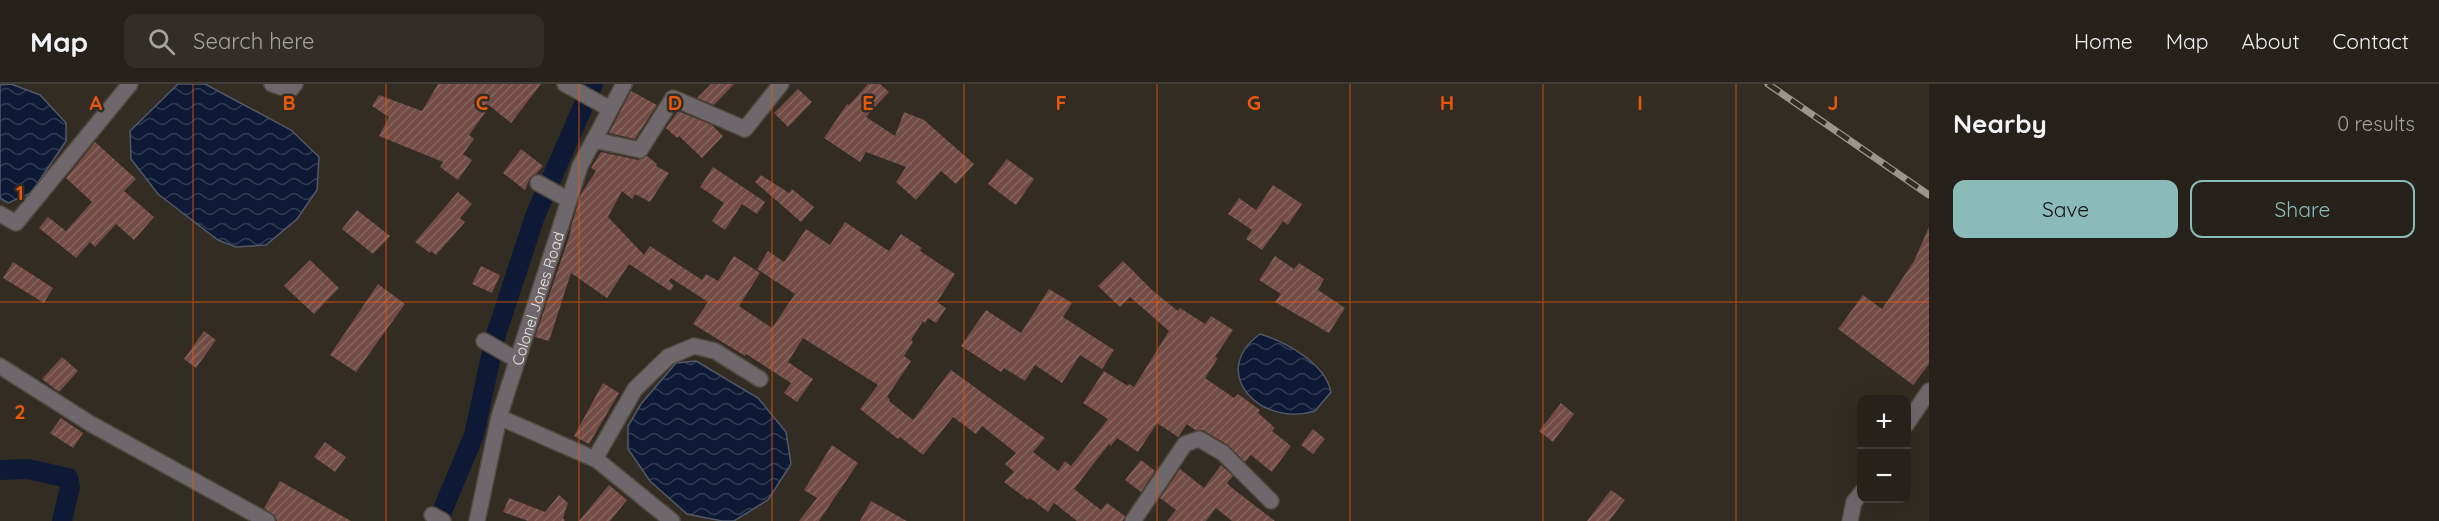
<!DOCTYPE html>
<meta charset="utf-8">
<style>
body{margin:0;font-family:Quicksand,sans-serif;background:#322e27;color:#f1f3f6}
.controls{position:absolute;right:18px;bottom:18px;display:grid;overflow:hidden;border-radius:12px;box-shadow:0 6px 24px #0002}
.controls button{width:54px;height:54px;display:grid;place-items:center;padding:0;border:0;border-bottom:2px solid #423e39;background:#26211a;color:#f1f3f6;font:30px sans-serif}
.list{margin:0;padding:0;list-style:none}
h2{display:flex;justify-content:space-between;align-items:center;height:78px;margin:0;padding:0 24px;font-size:26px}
h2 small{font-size:20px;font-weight:400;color:#a4a3a2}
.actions{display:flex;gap:12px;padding:18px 24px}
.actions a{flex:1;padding:14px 0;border:2px solid #8bbbb9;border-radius:12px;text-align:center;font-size:21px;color:#8bbbb9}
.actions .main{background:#8bbbb9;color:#111}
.icon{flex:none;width:33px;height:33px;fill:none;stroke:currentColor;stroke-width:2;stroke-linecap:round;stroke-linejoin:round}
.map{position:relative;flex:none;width:1929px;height:437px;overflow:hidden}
header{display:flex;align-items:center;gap:36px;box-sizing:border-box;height:84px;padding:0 30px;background:#26211a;border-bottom:2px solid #423e39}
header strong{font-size:28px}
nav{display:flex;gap:33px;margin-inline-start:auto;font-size:21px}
.search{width:420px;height:54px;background:#322e27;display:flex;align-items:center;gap:15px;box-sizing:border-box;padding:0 21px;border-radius:12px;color:#a4a3a2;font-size:22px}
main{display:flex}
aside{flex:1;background:#26211a}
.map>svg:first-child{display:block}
.water{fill:url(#water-waves);stroke:#515869;stroke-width:1.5}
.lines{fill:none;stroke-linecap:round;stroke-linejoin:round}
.canal{stroke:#0e1a35;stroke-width:20}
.building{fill:url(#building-hatch)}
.minor-casing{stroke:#514a41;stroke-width:18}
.minor{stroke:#6e686c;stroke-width:15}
.rail-casing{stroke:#9a958d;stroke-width:7}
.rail{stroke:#332c22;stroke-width:4.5;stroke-dasharray:14;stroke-linecap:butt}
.grid{fill:none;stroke:#e8590c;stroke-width:1.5;stroke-opacity:0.55}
.labels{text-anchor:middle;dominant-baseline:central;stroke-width:5;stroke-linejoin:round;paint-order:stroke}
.street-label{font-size:15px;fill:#ece8e2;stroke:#332c22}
.grid-label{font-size:20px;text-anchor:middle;font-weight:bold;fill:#e8590c;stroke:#332c22;stroke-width:5;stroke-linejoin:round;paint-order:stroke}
</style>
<header>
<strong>Map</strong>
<div class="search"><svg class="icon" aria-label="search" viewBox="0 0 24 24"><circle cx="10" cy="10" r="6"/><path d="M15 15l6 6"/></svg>Search here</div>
<nav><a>Home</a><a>Map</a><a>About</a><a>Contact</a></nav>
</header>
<main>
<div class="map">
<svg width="1929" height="437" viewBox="0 0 1929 437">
<defs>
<pattern id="water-waves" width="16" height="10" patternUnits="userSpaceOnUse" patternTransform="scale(1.5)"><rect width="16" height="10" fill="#0e1a35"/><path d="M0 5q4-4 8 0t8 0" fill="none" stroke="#313b52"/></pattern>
<pattern id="building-hatch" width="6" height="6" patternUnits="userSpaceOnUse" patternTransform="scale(1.5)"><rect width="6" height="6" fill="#734c46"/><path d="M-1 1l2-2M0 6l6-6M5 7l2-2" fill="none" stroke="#876660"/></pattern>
</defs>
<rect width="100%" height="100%" fill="#332c22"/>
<!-- water -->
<g class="water">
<path d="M11 0 40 11 66 39V57L31 109 8 119 0 114V1Z"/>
<path d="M178 0H205L291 46 319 73 317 106 297 135 266 161 236 163 218 156 158 110 131 75 130 47Z"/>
<path d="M1260 250C1286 258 1325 279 1331 308L1315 327C1261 344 1207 289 1260 250Z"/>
<path d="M696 277 758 314 786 348 791 380 768 416 734 437H722L687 430 650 397 628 365V342L641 320 676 279Z"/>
</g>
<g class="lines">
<!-- canal -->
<g class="canal">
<path d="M0 386 28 385 68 394 70 403 62 437"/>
<path d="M438 437 474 351 495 254 535 132 593 0"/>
</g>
</g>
<!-- building -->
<g class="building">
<path d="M438 0H541L511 39 490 22 469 51 474 55 463 70 472 76 458 96 440 83 443 78 379 52 389 33 372 22 379 11 422 27Z"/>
<path d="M711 0H734L714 21 697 14Z"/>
<path d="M868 0H880L889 8 866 33 895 52 904 28 924 36 974 80 956 100 941 87 916 116 896 98 906 83 866 68 860 78 824 54 847 20 849 21Z"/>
<path d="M798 5 812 18 788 43 774 29Z"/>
<path d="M631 7 657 21 635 55 609 49Z"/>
<path d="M678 27 712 41 723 52 702 74 679 52 677 54 666 44Z"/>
<path d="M95 58 136 95 124 107 154 133 134 156 116 140 95 163 90 158 76 174 39 144 48 133 66 147 92 118 66 94Z"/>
<path d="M521 65 543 82 537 89 530 94 525 106 503 89Z"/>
<path d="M601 68 638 76 647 72 657 80 656 82 669 89 650 118 635 110 632 115 622 107 608 133 644 171 650 162 702 196 706 190 718 197 734 172 760 189 739 222 772 244 795 210 757 185 768 167 784 178 806 145 830 161 845 138 889 167 901 150 922 164 920 167 955 190 937 218 946 224 936 239 928 234 925 239 923 237 911 256 913 258 904 272 911 277 887 313 890 315 889 317 913 336 951 286 1045 354 1033 368 1058 387 1065 377 1071 382 1108 335 1083 319 1104 287 1128 302 1129 300 1134 303 1169 247 1130 213 1120 223 1098 202 1123 177 1153 207 1178 227 1180 224 1205 240 1211 232 1233 246 1215 273 1218 274 1205 294 1234 314 1238 310 1260 326 1258 329 1275 344 1272 347 1291 362 1272 388 1251 371 1245 378 1228 361 1203 346H1195L1187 340 1178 353 1157 339 1138 368 1117 354 1111 362 1109 360 1074 405 1101 426 1107 419 1125 432 1123 437H1077L1054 419 1048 428 1030 414 1028 416 1004 398 1014 388 1005 380 1016 369 982 342 976 350 953 333 923 371 900 353 898 355 860 325 878 301 803 254 788 278 813 295 797 318 784 309 791 299 746 270 745 272 693 240 708 218 671 194 669 197 674 202 670 207 629 180 607 214 571 189 549 257 535 253 571 147 570 146 581 110 596 87 591 84Z"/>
<path d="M1007 75 1034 95 1016 121 988 100Z"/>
<path d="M713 83 765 118 757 130 742 120 725 146 712 137 724 119 700 103Z"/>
<path d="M761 91 789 109 792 105 814 123 801 138 755 98Z"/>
<path d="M1273 101 1302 120 1288 141 1283 137 1262 166 1246 155 1252 146 1228 130 1239 114 1256 126Z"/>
<path d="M458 108 472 120 460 134 465 138 436 171 431 167 430 169 415 158Z"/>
<path d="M357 126 390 152 373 170 342 145Z"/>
<path d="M1929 143V280L1913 301 1838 245 1863 211 1882 225 1914 177Z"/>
<path d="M1275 172 1294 185 1299 179 1324 195 1318 206 1345 224 1329 249 1275 218 1281 210 1259 196Z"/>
<path d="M310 176 339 204 314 230 284 202Z"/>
<path d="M13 178 53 204 44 219 3 194Z"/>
<path d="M481 182 500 191 492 209 472 200Z"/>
<path d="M378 200 405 220 356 288 330 271Z"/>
<path d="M1049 205 1072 219 1063 233 1114 266 1102 285 1080 271 1062 299 1035 281 1025 297 1004 284 1001 288 961 262 986 226 1021 249Z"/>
<path d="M204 247 216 256 196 284 184 275Z"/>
<path d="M62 273 78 287 59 308 42 295Z"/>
<path d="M603 299 619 309 589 360 574 352Z"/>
<path d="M1561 319 1574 330 1553 358 1539 347Z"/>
<path d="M61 334 83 349 73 364 50 349Z"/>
<path d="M1313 345 1325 355 1313 370 1301 361Z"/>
<path d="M325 358 346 373 335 388 314 373Z"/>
<path d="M832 361 858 379 819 437H799L817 414 804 406Z"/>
<path d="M1141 376 1155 387 1141 408 1125 396Z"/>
<path d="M1221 381 1233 392 1227 399 1232 404 1275 437H1232L1216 424 1206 437H1167L1176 426 1160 414 1180 385 1204 404Z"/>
<path d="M280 397 351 437H277L275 432 264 424Z"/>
<path d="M609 401 627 416 610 437H579Z"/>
<path d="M1611 406 1625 416 1609 437H1587Z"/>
<path d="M559 411 568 419 563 434 565 437H528L503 428 509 414 545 428Z"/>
<path d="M871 417 907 437H860Z"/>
</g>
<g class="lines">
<!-- minor casing -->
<g class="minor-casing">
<g id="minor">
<path d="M272 0 290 6 295 0"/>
<path d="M565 0 610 25"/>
<path d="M594 56 640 66 673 14 745 45 781 0"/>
<path d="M538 99 569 116"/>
<path d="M0 130 16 139 130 0"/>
<path d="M484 257 517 276"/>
<path d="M0 282 91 340 267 437"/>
<path d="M499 333 597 376 672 437"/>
<path d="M1906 341 1929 307"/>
<path d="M597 376V371L635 305 668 273 694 262 715 267 760 295"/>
<path d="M432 431 443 437"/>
<path id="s1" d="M477 437 499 333 580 82 624 0"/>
<path d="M1133 437 1185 360 1199 355 1223 369 1271 417"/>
<path d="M1850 437 1854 418 1862 408"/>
</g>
</g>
<!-- minor -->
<use href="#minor" class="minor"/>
<!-- rail casing -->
<g class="rail-casing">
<path id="rail" d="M1768 0 1929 111"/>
</g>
<!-- rail -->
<use href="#rail" class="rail"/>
</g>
<!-- grid -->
<path class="grid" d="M193 0V437M386 0V437M579 0V437M772 0V437M964 0V437M1157 0V437M1350 0V437M1543 0V437M1736 0V437M0 218H1929"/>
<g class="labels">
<!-- street labels -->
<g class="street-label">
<text stroke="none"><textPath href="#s1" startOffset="231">Colonel Jones Road</textPath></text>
</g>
</g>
<g class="grid-label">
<text x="96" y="26">A</text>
<text x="289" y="26">B</text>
<text x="482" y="26">C</text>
<text x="675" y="26">D</text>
<text x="868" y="26">E</text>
<text x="1061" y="26">F</text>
<text x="1254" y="26">G</text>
<text x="1447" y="26">H</text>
<text x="1640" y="26">I</text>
<text x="1833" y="26">J</text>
<text x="20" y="116">1</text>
<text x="20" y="335">2</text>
</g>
</svg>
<div class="controls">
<button>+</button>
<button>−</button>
</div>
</div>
<aside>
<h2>Nearby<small>0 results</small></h2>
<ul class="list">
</ul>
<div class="actions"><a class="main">Save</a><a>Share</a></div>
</aside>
</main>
